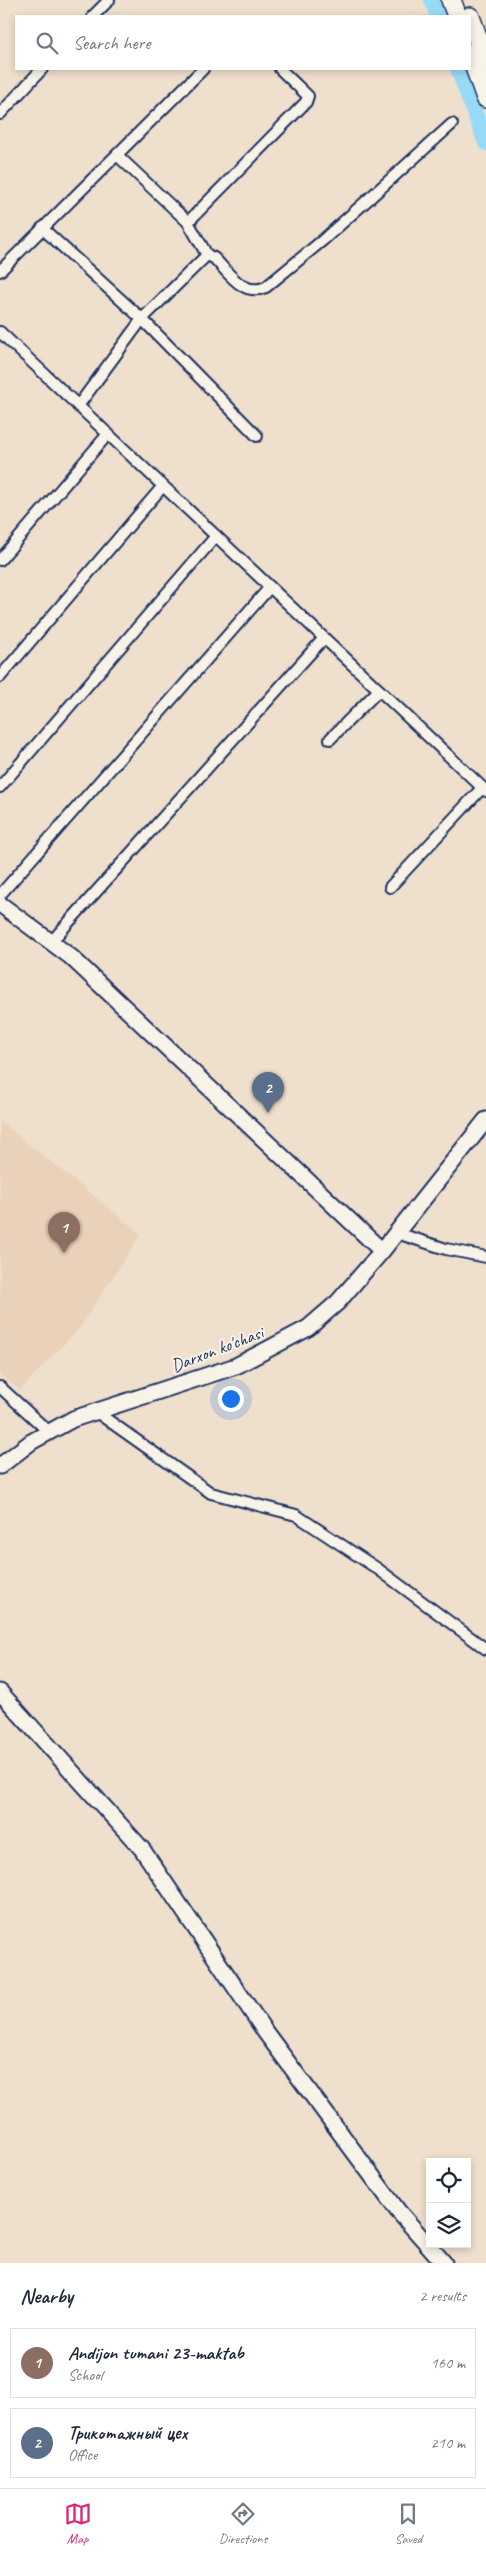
<!DOCTYPE html>
<meta charset="utf-8">
<style>
body{margin:0;font-family:Caveat,sans-serif;background:#f2f2f3;color:#1f2937}
.controls{position:absolute;right:15px;bottom:15px;display:grid;overflow:hidden;border-radius:0px;box-shadow:0 2px 8px #0003}
.controls button{width:45px;height:45px;display:grid;place-items:center;padding:0;border:0;border-bottom:1px solid #e0e1e3;background:#fff;color:#1f2937;font:25px sans-serif}
.you{position:absolute;left:230px;top:1398px;width:18px;height:18px;margin:-12px;border:4px solid #fff;border-radius:50%;background:#1a73e8;box-shadow:0 0 0 8px #1a73e833}
.badge{display:grid;place-items:center;width:32px;height:32px;border-radius:50%;background:#db2777;color:#fff;font-size:16px;font-weight:700}
.pin{position:absolute;translate:-50% -41px;filter:drop-shadow(0 1px 2px #0008)}
.pin::after{content:'';position:absolute;top:26px;width:18px;height:15px;background:inherit;clip-path:polygon(0 0,100% 0,50% 100%)}
.list{margin:0;padding:0;list-style:none}
h2{display:flex;justify-content:space-between;align-items:center;height:65px;margin:0;padding:0 20px;font-size:21px}
h2 small{font-size:16px;font-weight:400;color:#747a83}
.list li{display:grid;grid-template-columns:32px 1fr auto;gap:15px;align-items:center;box-sizing:border-box;height:70px;margin:0 10px 10px;padding:0 10px;border:1px solid #e0e1e3;border-radius:0px}
.list b{display:block;font-size:19px;white-space:nowrap}
.list p{margin:0;font-size:16px;white-space:nowrap;color:#747a83}
.list em{font-size:16px;font-style:normal;color:#747a83}
.icon{flex:none;width:28px;height:28px;fill:none;stroke:currentColor;stroke-width:2;stroke-linecap:round;stroke-linejoin:round}
.map{position:relative;flex:none;width:486px;height:2263px;overflow:hidden}
.search{position:absolute;background:#fff;box-shadow:0 2px 8px #0003;left:15px;right:15px;top:15px;height:55px;display:flex;align-items:center;gap:12px;box-sizing:border-box;padding:0 18px;border-radius:0px;color:#747a83;font-size:19px}
.sheet{height:225px;background:#fff}
nav{display:flex;justify-content:space-around;align-items:center;box-sizing:border-box;height:70px;border-top:1px solid #e0e1e3;background:#fff;font-size:14px;color:#747a83}
nav a{display:grid;justify-items:center;gap:2px}
nav .on{color:#db2777}
.map>svg:first-child{display:block}
.built{fill:#e9d1ba}
.lines{fill:none;stroke-linecap:round;stroke-linejoin:round}
.river{stroke:#96daf8;stroke-width:16}
.street-casing{stroke:#1b2f5e;stroke-width:14}
.secondary-casing{stroke:#1b2f5e;stroke-width:19}
.highway-casing{stroke:#1b2f5e;stroke-width:22}
.street{stroke:#f7f3e8;stroke-width:10}
.secondary{stroke:#f7f3e8;stroke-width:15}
.highway{stroke:#f7f3e8;stroke-width:19}
.labels{text-anchor:middle;dominant-baseline:central;stroke-width:4;stroke-linejoin:round;paint-order:stroke}
.street-label{font-size:18px;fill:#1b2f5e;stroke:#f7f3e8}
</style>
<div class="map">
<svg width="486" height="2263" viewBox="0 0 486 2263">
<rect width="100%" height="100%" fill="#efdfcd"/>
<filter id="ink" filterUnits="userSpaceOnUse"><feTurbulence type="fractalNoise" baseFrequency=".02" numOctaves="2"/><feDisplacementMap in="SourceGraphic" scale="10" xChannelSelector="R" yChannelSelector="G"/><feConvolveMatrix kernelMatrix="1 2 1 2 8 2 1 2 1" color-interpolation-filters="sRGB"/></filter>
<g filter="url(#ink)">
<!-- built -->
<path class="built" d="M0 1121 141 1234 80 1327 20 1390 0 1375Z"/>
<g class="lines">
<!-- river -->
<g class="river">
<path d="M432 0 438 16"/>
<path d="M458 69 486 143"/>
</g>
<!-- street casing -->
<g class="street-casing">
<g id="street">
<path d="M93 16 109 0"/>
<path d="M0 114 42 69"/>
<path d="M117 155 188 222 207 255"/>
<path d="M188 222 306 102 308 96 280 69"/>
<path d="M42 228 142 319 257 436"/>
<path d="M0 271 203 69"/>
<path d="M0 332 486 791"/>
<path d="M78 406 142 319 207 255 214 258C229 273 243 297 266 287L323 240 452 124"/>
<path d="M0 560 108 434"/>
<path d="M0 677 163 486"/>
<path d="M330 739 379 690"/>
<path d="M0 787 216 536"/>
<path d="M390 887 482 788"/>
<path d="M0 895 270 587"/>
<path d="M51 942 324 638"/>
<path d="M397 1233 446 1249 486 1257"/>
<path d="M0 1387 49 1432"/>
<path d="M95 1411 211 1493 296 1515 378 1569 486 1649"/>
</g>
</g>
<!-- secondary casing -->
<g class="secondary-casing">
<g id="secondary">
<path d="M0 904 71 957 382 1251"/>
<path d="M0 1466 31 1442 73 1419 236 1366 308 1328 338 1302 382 1251 486 1120"/>
<path d="M0 1692 142 1849 266 2033 398 2211 444 2263"/>
</g>
</g>
<!-- highway casing -->
<g class="highway-casing">
<g id="highway">
<path d="M451 0 457 16"/>
<path d="M470 17 486 61"/>
<path d="M470 53 486 98"/>
</g>
</g>
<!-- street -->
<use href="#street" class="street"/>
<!-- secondary -->
<use href="#secondary" class="secondary"/>
<!-- highway -->
<use href="#highway" class="highway"/>
</g>
</g>
<g class="labels">
<!-- street labels -->
<g class="street-label">
<text transform="translate(217 1349) rotate(-21)">Darxon ko'chasi</text>
</g>
</g>
</svg>
<div class="controls">
<button><svg class="icon" aria-label="locate" viewBox="0 0 24 24"><circle cx="12" cy="12" r="6"/><path d="M12 2v4M12 18v4M2 12h4M18 12h4"/></svg></button>
<button><svg class="icon" aria-label="layers" viewBox="0 0 24 24"><path d="M12 4l9 5-9 5-9-5zM3 14l9 5 9-5"/></svg></button>
</div>
<div class="you"></div>
<div class="pin badge" style="left:64px;top:1253px;background:#8d6e63">1</div>
<div class="pin badge" style="left:268px;top:1113px;background:#5c6f8a">2</div>
<div class="search"><svg class="icon" aria-label="search" viewBox="0 0 24 24"><circle cx="10" cy="10" r="6"/><path d="M15 15l6 6"/></svg>Search here</div>
</div>
<section class="sheet">
<h2>Nearby<small>2 results</small></h2>
<ul class="list">
<li><span class="badge" style="background:#8d6e63">1</span><div><b>Andijon tumani 23-maktab</b><p>School</p></div><em>160 m</em></li>
<li><span class="badge" style="background:#5c6f8a">2</span><div><b>Трикотажный цех</b><p>Office</p></div><em>210 m</em></li>
</ul>
</section>
<nav>
<a class="on"><svg class="icon" aria-label="map" viewBox="0 0 24 24"><path d="M3 6l6-2 6 2 6-2v14l-6 2-6-2-6 2zM9 4v14M15 6v14"/></svg>Map</a>
<a><svg class="icon" aria-label="directions" viewBox="0 0 24 24"><path d="M12 3l9 9-9 9-9-9zM9 14v-3h6M13 9l2 2-2 2"/></svg>Directions</a>
<a><svg class="icon" aria-label="saved" viewBox="0 0 24 24"><path d="M7 4h10v16l-5-4-5 4z"/></svg>Saved</a>
</nav>
